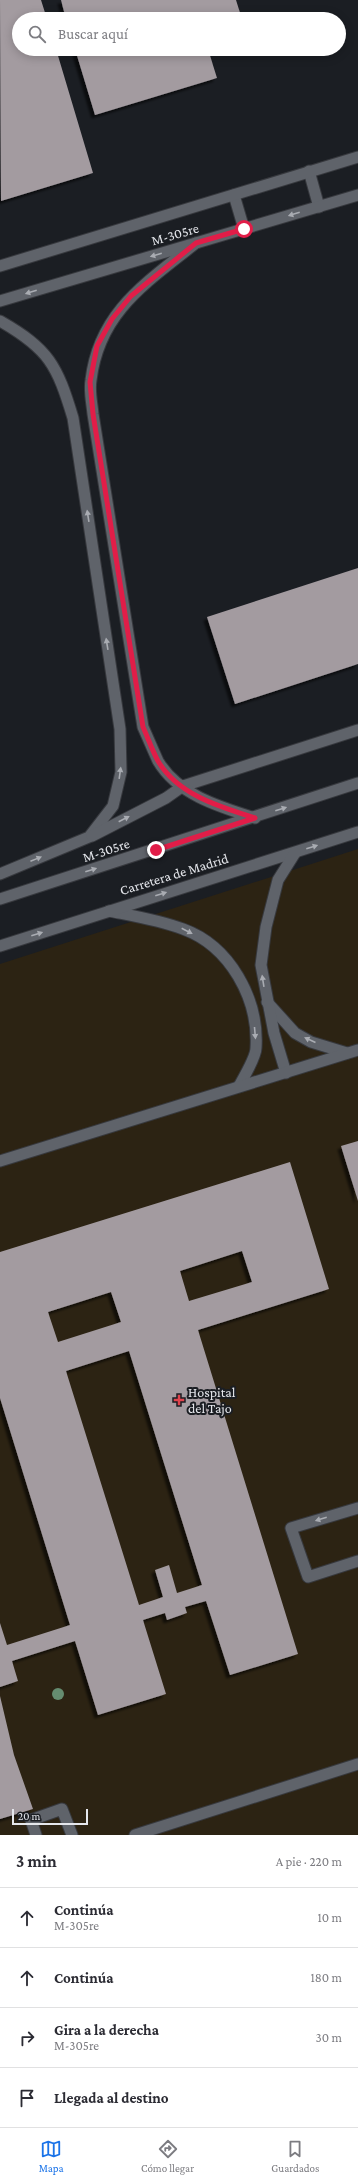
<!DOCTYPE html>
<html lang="es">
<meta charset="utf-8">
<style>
body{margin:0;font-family:"Crimson Pro",serif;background:#f7f7f7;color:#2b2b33}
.scale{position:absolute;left:12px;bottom:10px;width:76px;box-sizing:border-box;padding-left:4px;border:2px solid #e5e7ec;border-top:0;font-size:11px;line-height:14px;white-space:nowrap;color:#e5e7ec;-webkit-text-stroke:3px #1b1e23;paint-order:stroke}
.stop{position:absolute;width:12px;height:12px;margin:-9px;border:3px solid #e11d48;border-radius:50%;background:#fff}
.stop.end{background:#e11d48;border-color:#fff;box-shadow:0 1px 4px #0008}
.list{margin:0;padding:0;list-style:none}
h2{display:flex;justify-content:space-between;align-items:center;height:52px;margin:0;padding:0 16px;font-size:17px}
h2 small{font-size:13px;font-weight:400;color:#7c7c81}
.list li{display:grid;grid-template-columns:26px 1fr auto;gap:12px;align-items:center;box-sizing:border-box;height:60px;padding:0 16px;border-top:1px solid #e1e1e2}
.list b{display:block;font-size:15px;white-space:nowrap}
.list p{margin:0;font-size:13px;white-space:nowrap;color:#7c7c81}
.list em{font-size:13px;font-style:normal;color:#7c7c81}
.icon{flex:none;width:22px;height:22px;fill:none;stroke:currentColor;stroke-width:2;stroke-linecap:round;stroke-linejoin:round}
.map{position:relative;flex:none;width:358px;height:1835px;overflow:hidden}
.search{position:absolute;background:#fff;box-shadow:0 2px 10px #0003;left:12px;right:12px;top:12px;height:44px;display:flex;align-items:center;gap:10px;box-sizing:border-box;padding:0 14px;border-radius:22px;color:#7c7c81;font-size:15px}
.sheet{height:292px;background:#fff}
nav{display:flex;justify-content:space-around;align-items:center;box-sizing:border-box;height:56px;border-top:1px solid #e1e1e2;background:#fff;font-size:11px;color:#7c7c81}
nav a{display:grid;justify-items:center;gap:2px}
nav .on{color:#1a73e8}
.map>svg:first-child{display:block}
.medical{fill:#2c2313}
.building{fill:#a39ba0;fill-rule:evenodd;filter:url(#shadow)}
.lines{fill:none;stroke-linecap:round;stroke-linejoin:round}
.service-casing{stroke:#37393e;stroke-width:13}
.secondary-casing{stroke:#37393e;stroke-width:13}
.service{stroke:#5f636a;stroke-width:11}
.secondary{stroke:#5f636a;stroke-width:11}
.tree{fill:#658c70}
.oneway{fill:#a9acb2}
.route{stroke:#e11d48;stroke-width:5}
.health-dot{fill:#e0444e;stroke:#1b1e23;stroke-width:1.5}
.labels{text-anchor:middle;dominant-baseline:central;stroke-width:4;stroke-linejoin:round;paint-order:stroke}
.street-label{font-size:14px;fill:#e5e7ec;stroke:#1b1e23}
.poi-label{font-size:14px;fill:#e5e7ec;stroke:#1b1e23;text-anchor:start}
</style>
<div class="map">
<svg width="358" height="1835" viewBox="0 0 358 1835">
<defs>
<filter id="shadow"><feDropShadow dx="-3.5" dy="3.5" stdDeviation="1" flood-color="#0009"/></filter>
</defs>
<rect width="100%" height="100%" fill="#1b1e23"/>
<!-- medical -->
<path class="medical" d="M358 849V1835H0V964Z"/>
<!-- building -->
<g class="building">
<path d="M0 0H41L47 19H19V49H56L93 173 1 201Z"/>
<path d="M61 0H236L242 19H66Z"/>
<path d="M75 49H208L217 78 95 115Z"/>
<path d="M358 568V664L235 704 207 617Z"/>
<path d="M358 1141V1201L341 1146Z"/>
<path d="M290 1162 329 1289 198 1330 298 1654 230 1675 206 1601 185 1607 187 1613 167 1620 165 1613 143 1620 166 1694 98 1715 75 1641 12 1661 18 1681 0 1687V1623L7 1645 70 1625 0 1398V1252ZM242 1251 252 1282 189 1301 180 1271ZM111 1292 121 1322 58 1342 48 1312ZM129 1351 202 1585 177 1593 169 1565 155 1570 163 1597 139 1605 66 1371Z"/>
<path d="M0 1696 14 1755 33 1809 0 1819Z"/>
</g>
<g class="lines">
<!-- service casing -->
<g class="service-casing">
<g id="service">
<path d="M309 171 319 207"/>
<path d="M234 195 244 229"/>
<path d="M0 266 358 157"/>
<path d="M183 786 358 730"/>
<path d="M109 911C134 916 159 920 183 929 230 946 259 999 256 1048 256 1057 244 1077 239 1086"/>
<path d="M0 946 358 832"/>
<path d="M267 1002 295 1033 311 1042 347 1053"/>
<path d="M286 1073 274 1033 261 965 266 927 278 880 295 853"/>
<path d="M0 1161 358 1050"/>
<path d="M358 1508 291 1528 308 1577 358 1561"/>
<path d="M36 1835 31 1820 62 1809 72 1835"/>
<path d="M135 1835 358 1764"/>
</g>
</g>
<!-- secondary casing -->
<g class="secondary-casing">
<g id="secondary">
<path d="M196 243C146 283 99 312 91 380 89 391 92 403 93 414L143 727C148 738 153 750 158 761 178 795 220 807 255 818"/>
<path d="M0 301 358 195"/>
<path d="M0 321C49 349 57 365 73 418L120 729 121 772 113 806 89 837 0 874"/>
<path d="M92 836 166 798 183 786"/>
<path d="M0 899 358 783"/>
</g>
</g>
<!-- service -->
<use href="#service" class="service"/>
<!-- secondary -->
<use href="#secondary" class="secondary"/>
</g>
<!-- trees -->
<circle class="tree" cx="58" cy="1694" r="6"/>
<!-- one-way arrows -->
<defs><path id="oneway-solid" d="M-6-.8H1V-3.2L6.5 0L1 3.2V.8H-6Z"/></defs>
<g class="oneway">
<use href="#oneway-solid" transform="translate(294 214) rotate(163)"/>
<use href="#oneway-solid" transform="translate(156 255) rotate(164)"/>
<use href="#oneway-solid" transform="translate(31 292) rotate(163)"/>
<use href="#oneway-solid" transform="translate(88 516) rotate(-99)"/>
<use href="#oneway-solid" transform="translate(107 644) rotate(-99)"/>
<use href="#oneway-solid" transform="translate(120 773) rotate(-82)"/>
<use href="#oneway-solid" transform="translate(281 809) rotate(-18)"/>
<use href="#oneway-solid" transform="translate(124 819) rotate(-27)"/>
<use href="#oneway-solid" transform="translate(312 847) rotate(-18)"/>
<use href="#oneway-solid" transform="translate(36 859) rotate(-22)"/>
<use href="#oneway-solid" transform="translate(91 870) rotate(-18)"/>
<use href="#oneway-solid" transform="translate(161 894) rotate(-17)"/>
<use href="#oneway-solid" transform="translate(187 931) rotate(27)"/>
<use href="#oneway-solid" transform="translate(37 934) rotate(-18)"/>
<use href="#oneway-solid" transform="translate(263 981) rotate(-99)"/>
<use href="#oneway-solid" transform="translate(255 1033) rotate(85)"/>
<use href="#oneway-solid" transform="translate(310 1040) rotate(-156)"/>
<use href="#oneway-solid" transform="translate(321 1519) rotate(163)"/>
</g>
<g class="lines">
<!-- route -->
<path class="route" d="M156 850 255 818C220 807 178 795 158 761 152 750 148 738 143 727L93 414 90 382 97 346 112 319 131 296 196 243 244 229"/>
</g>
<!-- markers -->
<path class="health-dot" d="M177 1394h4v4h4v4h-4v4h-4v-4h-4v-4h4z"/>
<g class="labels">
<!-- street labels -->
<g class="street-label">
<text transform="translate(175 234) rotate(-16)">M-305re</text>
<text transform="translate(106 850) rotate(-18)">M-305re</text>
<text transform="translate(174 874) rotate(-17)">Carretera de Madrid</text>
</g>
<!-- poi labels -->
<g class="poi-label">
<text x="188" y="1392">Hospital<tspan x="188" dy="16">del Tajo</tspan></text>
</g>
</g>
</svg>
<div class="scale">20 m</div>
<div class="stop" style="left:244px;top:229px"></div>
<div class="stop end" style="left:156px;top:850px"></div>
<div class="search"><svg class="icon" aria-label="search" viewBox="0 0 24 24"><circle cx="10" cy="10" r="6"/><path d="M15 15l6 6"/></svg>Buscar aquí</div>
</div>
<section class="sheet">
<h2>3 min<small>A pie · 220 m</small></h2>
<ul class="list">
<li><svg class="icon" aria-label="ahead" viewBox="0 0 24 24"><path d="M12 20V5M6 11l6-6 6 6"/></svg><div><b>Continúa</b><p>M-305re</p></div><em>10 m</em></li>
<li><svg class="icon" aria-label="ahead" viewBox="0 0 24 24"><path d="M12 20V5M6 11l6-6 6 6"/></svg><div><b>Continúa</b></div><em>180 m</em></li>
<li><svg class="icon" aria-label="right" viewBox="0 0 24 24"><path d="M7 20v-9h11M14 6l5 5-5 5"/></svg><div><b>Gira a la derecha</b><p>M-305re</p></div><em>30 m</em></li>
<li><svg class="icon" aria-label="arrive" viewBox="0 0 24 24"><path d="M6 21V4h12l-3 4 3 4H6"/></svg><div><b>Llegada al destino</b></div></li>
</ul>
</section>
<nav>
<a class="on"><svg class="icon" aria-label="map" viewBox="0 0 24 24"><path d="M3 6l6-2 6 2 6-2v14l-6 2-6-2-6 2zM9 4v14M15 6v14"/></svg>Mapa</a>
<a><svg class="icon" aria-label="directions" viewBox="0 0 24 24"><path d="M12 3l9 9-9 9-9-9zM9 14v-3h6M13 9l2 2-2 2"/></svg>Cómo llegar</a>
<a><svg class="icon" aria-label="saved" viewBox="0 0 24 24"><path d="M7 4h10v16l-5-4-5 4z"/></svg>Guardados</a>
</nav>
